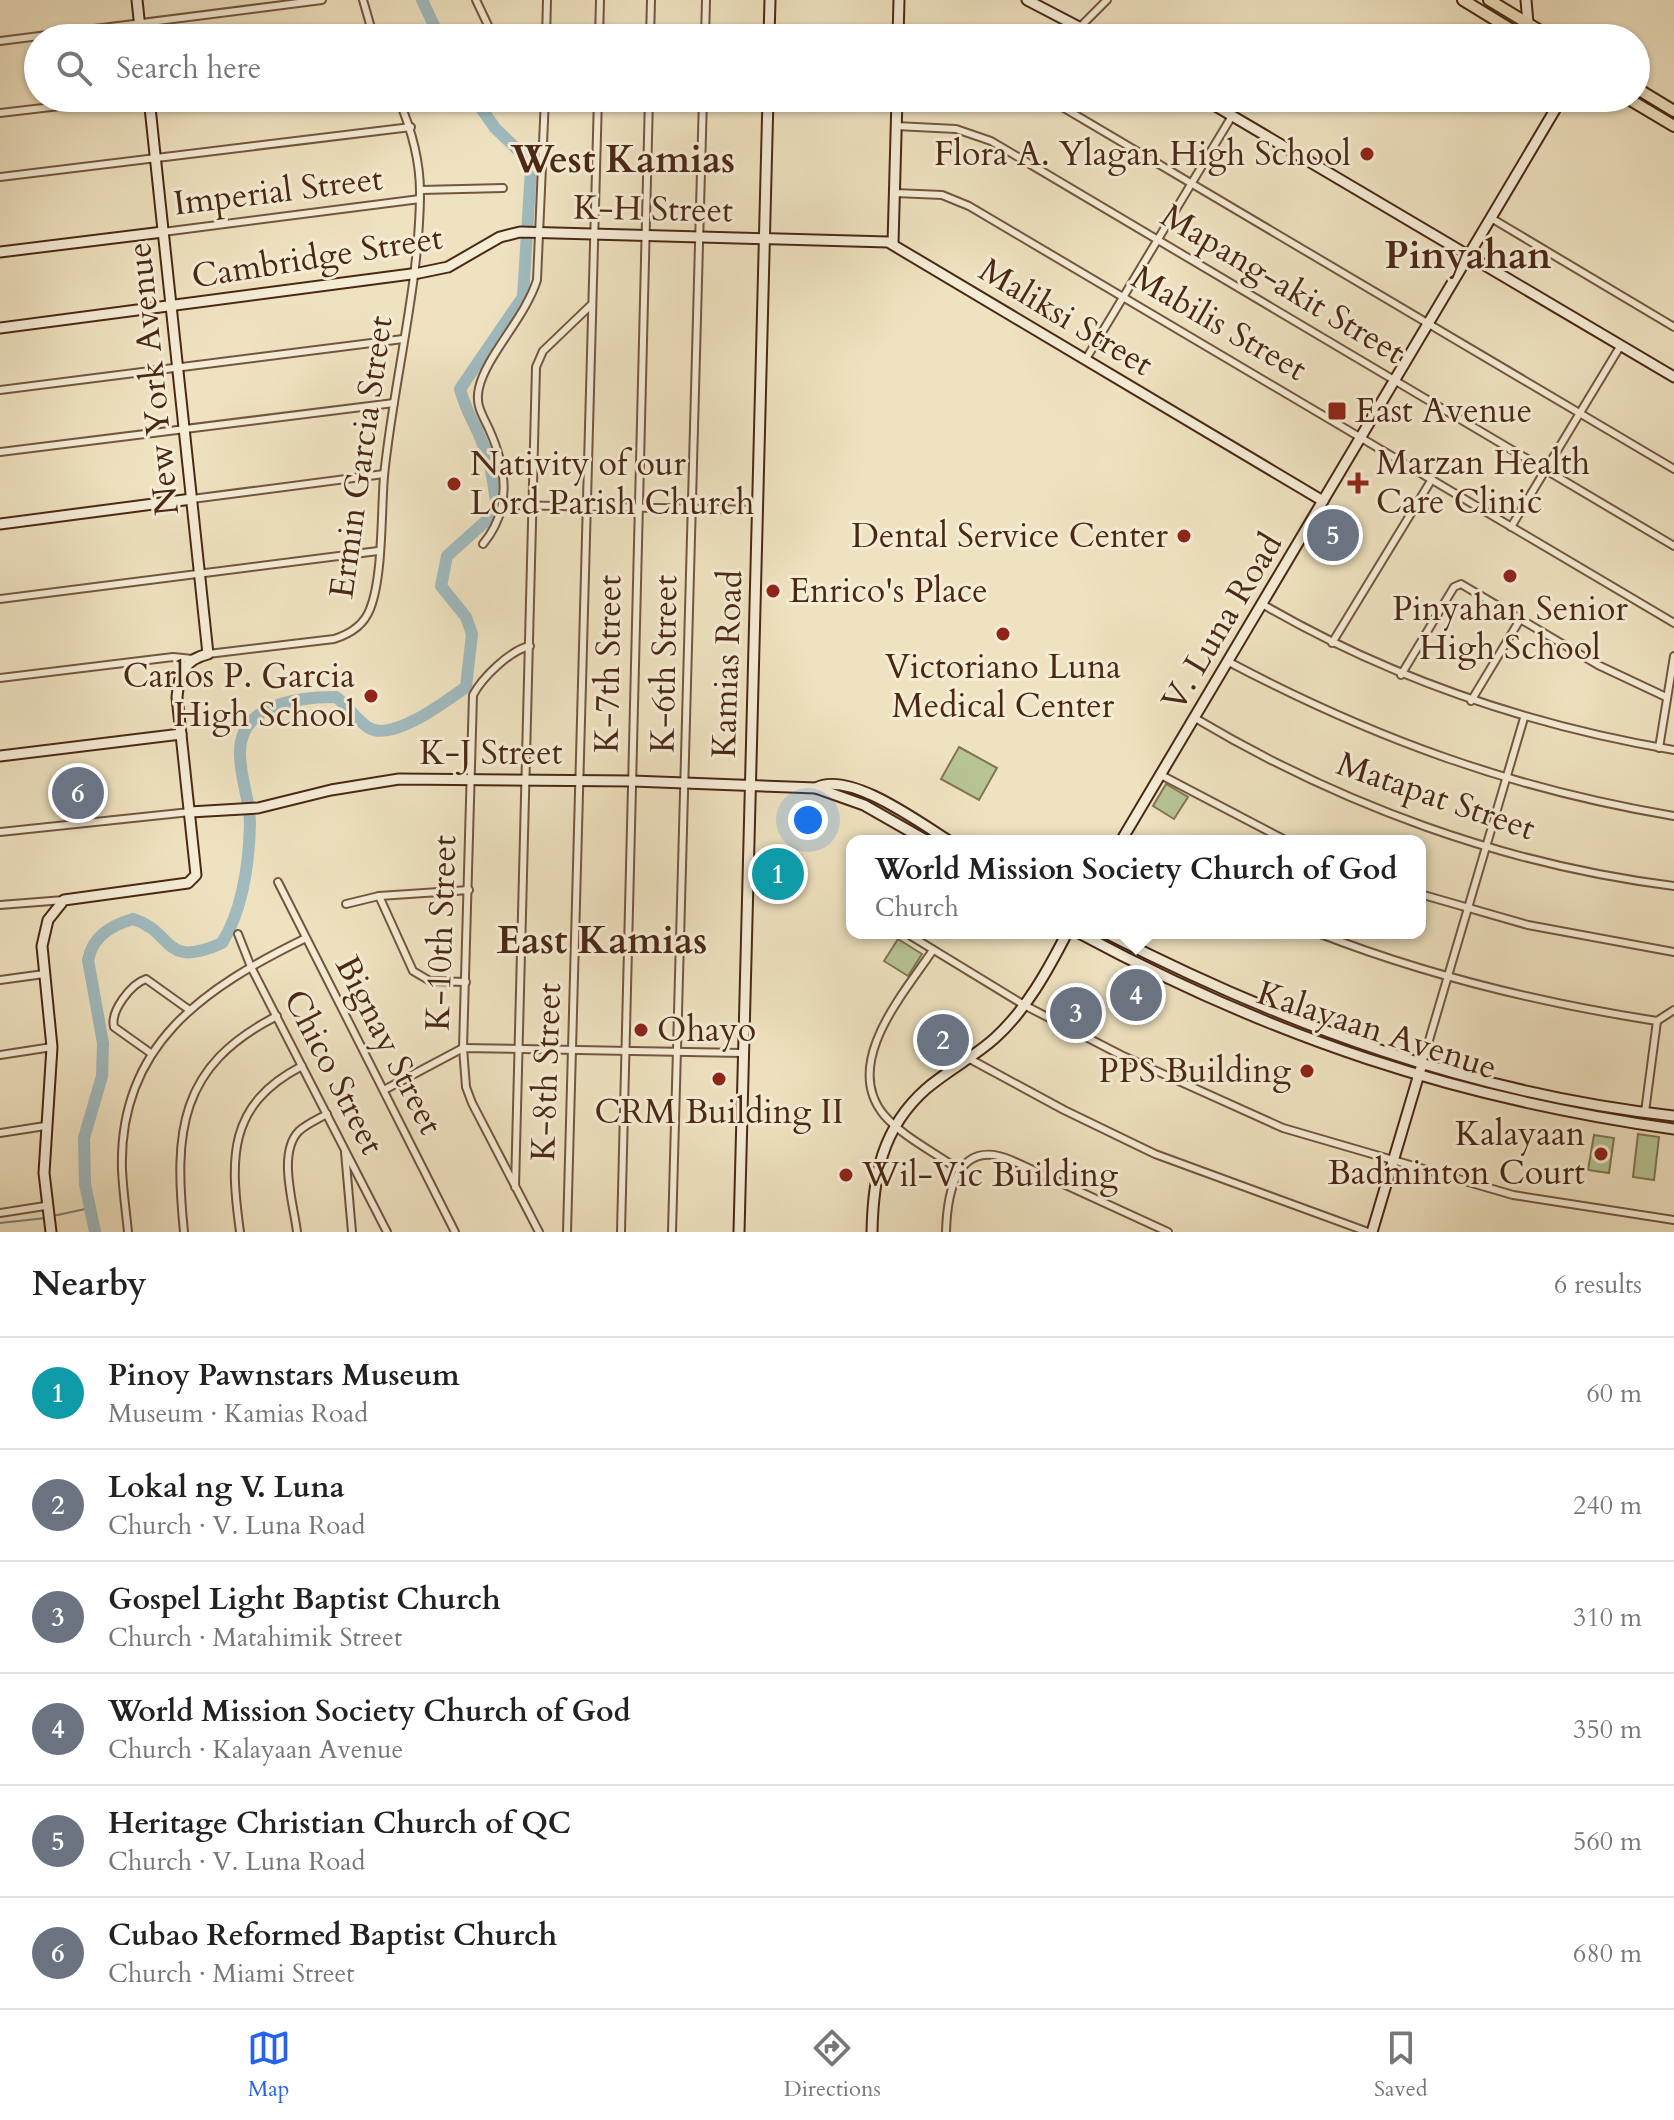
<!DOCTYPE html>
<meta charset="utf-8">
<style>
body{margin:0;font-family:Cardo,serif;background:#f2f2f2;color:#222}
.you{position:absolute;left:808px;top:820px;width:28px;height:28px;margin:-20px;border:6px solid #fff;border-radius:50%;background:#1a73e8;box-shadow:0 0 0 12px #1a73e833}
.badge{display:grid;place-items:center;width:52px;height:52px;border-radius:50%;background:#2563eb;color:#fff;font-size:26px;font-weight:700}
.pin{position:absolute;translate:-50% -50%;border:4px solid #fff;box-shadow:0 2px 8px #0006}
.popup{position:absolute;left:846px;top:835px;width:580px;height:104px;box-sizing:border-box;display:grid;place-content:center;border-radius:16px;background:#fff;filter:drop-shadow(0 2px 6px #0005);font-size:26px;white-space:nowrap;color:#767676}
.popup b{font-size:30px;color:#222}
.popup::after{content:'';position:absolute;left:50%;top:100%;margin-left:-16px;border:16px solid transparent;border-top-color:#fff}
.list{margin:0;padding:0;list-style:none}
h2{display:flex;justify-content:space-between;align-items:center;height:104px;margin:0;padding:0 32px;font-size:34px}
h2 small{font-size:26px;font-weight:400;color:#767676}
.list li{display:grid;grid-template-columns:52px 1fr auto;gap:24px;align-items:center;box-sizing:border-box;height:112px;padding:0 32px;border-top:2px solid #e0e0e0}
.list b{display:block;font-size:30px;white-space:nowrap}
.list p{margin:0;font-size:26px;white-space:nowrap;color:#767676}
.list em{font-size:26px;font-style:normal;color:#767676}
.icon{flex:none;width:44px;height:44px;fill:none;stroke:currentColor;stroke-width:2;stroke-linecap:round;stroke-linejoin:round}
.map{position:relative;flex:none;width:1674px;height:1232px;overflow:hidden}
.search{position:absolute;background:#fff;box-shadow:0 2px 6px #0004;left:24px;right:24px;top:24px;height:88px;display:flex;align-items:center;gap:20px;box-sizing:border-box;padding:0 28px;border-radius:44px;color:#767676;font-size:30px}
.sheet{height:776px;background:#fff}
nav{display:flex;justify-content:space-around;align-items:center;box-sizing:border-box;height:112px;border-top:2px solid #e0e0e0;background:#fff;font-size:22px;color:#767676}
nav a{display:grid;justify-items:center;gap:4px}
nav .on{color:#2563eb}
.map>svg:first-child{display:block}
.green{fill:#b7c494;stroke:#807654;stroke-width:2}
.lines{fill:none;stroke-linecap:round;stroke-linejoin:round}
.stream{stroke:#7e807a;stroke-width:2}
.river{stroke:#a0babe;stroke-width:12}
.street-casing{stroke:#73563f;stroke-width:10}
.secondary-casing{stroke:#4a2814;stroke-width:13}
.primary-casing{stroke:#4a2814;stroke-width:14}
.street{stroke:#f5ecd6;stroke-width:6}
.secondary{stroke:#f5ecd6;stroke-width:9}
.primary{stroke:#efe2c0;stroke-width:10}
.poi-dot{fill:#8f2418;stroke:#f5ecd6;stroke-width:3}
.labels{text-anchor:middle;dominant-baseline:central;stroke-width:6;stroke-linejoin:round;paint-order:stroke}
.poi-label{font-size:34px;fill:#4a2814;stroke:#f5ecd6;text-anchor:start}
.street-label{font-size:34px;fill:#4a2814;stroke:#f5ecd6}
.quarter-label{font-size:38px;font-weight:bold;fill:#4a2814;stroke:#f5ecd6}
</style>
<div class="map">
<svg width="1674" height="1232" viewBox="0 0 1674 1232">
<rect width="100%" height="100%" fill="#efe2c0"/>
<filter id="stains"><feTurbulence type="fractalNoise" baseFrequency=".0025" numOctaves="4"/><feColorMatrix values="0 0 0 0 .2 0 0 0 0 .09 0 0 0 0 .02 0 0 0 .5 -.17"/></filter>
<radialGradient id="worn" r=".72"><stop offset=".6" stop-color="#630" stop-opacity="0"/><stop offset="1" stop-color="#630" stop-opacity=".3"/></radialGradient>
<!-- green -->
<g class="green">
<path d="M959 747 997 768 979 800 941 779Z"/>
<path d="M1166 784 1188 797 1174 819 1153 806Z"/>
<path d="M898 939 922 954 908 976 884 961Z"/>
<path d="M1638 1134 1659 1137 1654 1180 1633 1177Z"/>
<path d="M1594 1135 1614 1138 1609 1173 1588 1170Z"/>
</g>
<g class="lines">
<!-- stream -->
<g class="stream">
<path d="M53 1216 90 1208"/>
<path d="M0 1223 46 1218"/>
</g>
<!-- river -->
<g class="river">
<path d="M422 0 440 38"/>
<path d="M95 1232 85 1184 84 1138 102 1076 103 1043 88 960C93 936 110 926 133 919 175 932 162 970 222 943 243 909 249 864 250 824 250 800 239 775 240 751 241 703 301 697 336 697 347 705 357 721 369 728 393 742 446 701 466 687L472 634 466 617 441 586 447 556 497 511C494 488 492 464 482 442 474 421 466 412 460 389L523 297 531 169 526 158 495 128 474 98"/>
</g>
<!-- street casing -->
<g class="street-casing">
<g id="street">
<path d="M363 0 374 38"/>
<path d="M476 0 494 38"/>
<path d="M1081 26 1107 0"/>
<path d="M546 38 547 0"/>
<path d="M599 38 600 0"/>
<path d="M650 38 651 0"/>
<path d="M705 38 706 0"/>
<path d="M0 41 322 0"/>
<path d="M1047 98 1674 469"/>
<path d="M0 113 128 98"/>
<path d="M896 126 956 129 991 141 1674 546"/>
<path d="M0 177 411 127"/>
<path d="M421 190 503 188"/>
<path d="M895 193 942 195 969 206 1674 623"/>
<path d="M1491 218 1674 327"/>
<path d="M163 232 420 199"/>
<path d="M1086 359 1232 116"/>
<path d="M0 390 403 339"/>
<path d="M0 452 394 403"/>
<path d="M192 499 384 474"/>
<path d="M505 505 757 510"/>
<path d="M1511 527 1621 345"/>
<path d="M483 544C512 509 507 469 489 429 482 414 475 405 479 388 486 356 525 318 537 280L545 98"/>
<path d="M0 599 378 551"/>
<path d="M1262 604C1391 679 1528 725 1674 750"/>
<path d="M1332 643 1432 479"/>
<path d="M530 646C510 650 482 678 473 695L463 1048 466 1087 472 1103 539 1232"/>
<path d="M208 654 334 639C350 634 364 625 370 609 383 577 381 512 384 476 393 384 420 283 420 192 420 159 411 128 398 98"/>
<path d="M1229 662C1373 738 1512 789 1674 816"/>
<path d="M1401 675 1454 587 1461 584 1598 665 1666 697"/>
<path d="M0 678 173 657 193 659"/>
<path d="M1471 701 1521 618"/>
<path d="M1195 718C1341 805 1505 865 1674 886"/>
<path d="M1659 748 1674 656"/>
<path d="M1161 775 1287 841"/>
<path d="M0 832 190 812"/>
<path d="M278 882 455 1232"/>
<path d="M1420 894 1528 925 1674 952"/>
<path d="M379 896 413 971 430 981 466 982"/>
<path d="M346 904 379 896 469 890"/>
<path d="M0 905 64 900"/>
<path d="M906 933 1024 1005 1121 1055 1283 1128 1513 1195 1674 1220"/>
<path d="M1318 933C1428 976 1541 1003 1657 1021L1674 1010"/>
<path d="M238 934 251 967 387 1232"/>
<path d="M933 950C905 992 841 1063 884 1115 903 1137 936 1153 959 1170"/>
<path d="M0 980 44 974"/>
<path d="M152 1054 114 1027C110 1011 131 984 146 979L188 1009"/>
<path d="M0 1055 52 1047"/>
<path d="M968 1058 1064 1110 1155 1154 1368 1232"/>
<path d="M1422 1064 1524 718"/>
<path d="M384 1090 463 1048 743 1053"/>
<path d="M1645 1112 1657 1021"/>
<path d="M0 1133 45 1126"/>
<path d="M345 1152 352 1232"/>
<path d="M515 1187 536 367 543 351 591 305"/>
<path d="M0 1213 45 1206"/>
<path d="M128 1232C126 1212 123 1191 122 1170 118 1045 204 988 304 939"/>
<path d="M184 1232C174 1133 178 1066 277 1016"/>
<path d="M240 1232C230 1158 227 1105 302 1066"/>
<path d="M297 1232C294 1205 277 1153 299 1131 307 1124 318 1119 327 1114"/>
<path d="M567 1232 598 98"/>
<path d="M621 1232 649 98"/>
<path d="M672 1232 703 98"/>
<path d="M946 1232C947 1193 957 1137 1011 1160L1168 1232"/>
</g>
</g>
<!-- secondary casing -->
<g class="secondary-casing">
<g id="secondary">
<path d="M137 0 141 38"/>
<path d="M1027 0 1100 38"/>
<path d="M1526 0 1528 23"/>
<path d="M769 38 770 0"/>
<path d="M898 38 899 0"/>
<path d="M1202 98 1674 377"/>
<path d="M893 244 897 98"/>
<path d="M0 252 163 232"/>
<path d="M0 328 419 273 448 267 500 237 520 232 888 242 1323 501"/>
<path d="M0 524 192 499"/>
<path d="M0 756 181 734"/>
<path d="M816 788C849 770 920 823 949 841"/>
<path d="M190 812 258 808 331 790 399 779 632 781 816 788 864 805 927 841"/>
<path d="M1121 841 1562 98"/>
<path d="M1079 933C1274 1038 1455 1098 1674 1129"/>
<path d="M1106 933C1285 1025 1474 1094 1674 1116"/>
<path d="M51 1232 44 1173 52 1047 42 946 48 920 64 900 188 883 196 875 177 697C179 675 183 660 208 654L149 98"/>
<path d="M739 1232 768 98"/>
<path d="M872 1232C873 1176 882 1128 926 1089 948 1070 974 1057 995 1038 1026 1010 1048 970 1067 933"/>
<path d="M1372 1232 1422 1064"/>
</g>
</g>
<!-- primary casing -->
<g class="primary-casing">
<g id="primary">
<path d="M1463 0 1525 38"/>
<path d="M1489 0 1552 38"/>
<path d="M1636 88 1674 111"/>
<path d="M1627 98 1674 126"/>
</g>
</g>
<!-- street -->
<use href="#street" class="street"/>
<!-- secondary -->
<use href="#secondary" class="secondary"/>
<!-- primary -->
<use href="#primary" class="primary"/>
</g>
<!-- markers -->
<g class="poi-dot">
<circle cx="1367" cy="154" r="8"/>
<rect x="1327" y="401" width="20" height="20" rx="4"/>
<path d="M1354 471h8v8h8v8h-8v8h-8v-8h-8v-8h8z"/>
<circle cx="454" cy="484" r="8"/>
<circle cx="1184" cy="536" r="8"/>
<circle cx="1510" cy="576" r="8"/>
<circle cx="773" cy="591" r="8"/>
<circle cx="1003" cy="634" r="8"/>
<circle cx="371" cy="696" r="8"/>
<circle cx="641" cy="1030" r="8"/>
<circle cx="1307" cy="1071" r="8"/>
<circle cx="719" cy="1079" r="8"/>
<circle cx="1601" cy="1154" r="8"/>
<circle cx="846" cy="1175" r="8"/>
</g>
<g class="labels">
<!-- poi labels -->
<g class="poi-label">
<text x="1351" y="154" text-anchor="end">Flora A. Ylagan High School</text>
<text x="1355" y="411">East Avenue</text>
<text x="1376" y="463">Marzan Health<tspan x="1376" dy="39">Care Clinic</tspan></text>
<text x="470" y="464">Nativity of our<tspan x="470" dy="39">Lord Parish Church</tspan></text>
<text x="1168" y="536" text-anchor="end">Dental Service Center</text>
<text x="789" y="591">Enrico's Place</text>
<text x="1510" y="609" text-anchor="middle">Pinyahan Senior<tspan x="1510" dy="39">High School</tspan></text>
<text x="1003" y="667" text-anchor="middle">Victoriano Luna<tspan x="1003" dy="39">Medical Center</tspan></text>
<text x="355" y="676" text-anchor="end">Carlos P. Garcia<tspan x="355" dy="39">High School</tspan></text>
<text x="657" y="1030">Ohayo</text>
<text x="1291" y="1071" text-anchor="end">PPS Building</text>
<text x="719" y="1112" text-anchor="middle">CRM Building II</text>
<text x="1585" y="1134" text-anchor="end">Kalayaan<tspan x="1585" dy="39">Badminton Court</tspan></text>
<text x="862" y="1175">Wil-Vic Building</text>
</g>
<!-- street labels -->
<g class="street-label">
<text transform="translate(278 191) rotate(-7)">Imperial Street</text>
<text transform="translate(653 209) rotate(1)">K-H Street</text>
<text transform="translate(317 257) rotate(-9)">Cambridge Street</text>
<text transform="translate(1283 284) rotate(31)">Mapang-akit Street</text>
<text transform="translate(1066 317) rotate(31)">Maliksi Street</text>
<text transform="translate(1219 323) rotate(30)">Mabilis Street</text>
<text transform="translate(153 379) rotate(-96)">New York Avenue</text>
<text transform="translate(361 457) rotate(-82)">Ermin Garcia Street</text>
<text transform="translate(1222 622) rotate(-59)">V. Luna Road</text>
<text transform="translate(608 664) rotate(-89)">K-7th Street</text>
<text transform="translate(664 664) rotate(-89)">K-6th Street</text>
<text transform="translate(727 664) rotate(-88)">Kamias Road</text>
<text x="491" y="753">K-J Street</text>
<text transform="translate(1436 796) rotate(19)">Matapat Street</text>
<text transform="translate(441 933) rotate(-88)">K-10th Street</text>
<text transform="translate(1377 1030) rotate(18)">Kalayaan Avenue</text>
<text transform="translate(389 1045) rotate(63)">Bignay Street</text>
<text transform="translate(334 1072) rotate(63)">Chico Street</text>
<text transform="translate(546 1072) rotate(-88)">K-8th Street</text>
</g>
<!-- quarter labels -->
<g class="quarter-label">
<text x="623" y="160">West Kamias</text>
<text x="1468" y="256">Pinyahan</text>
<text x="602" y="941">East Kamias</text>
</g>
</g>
<rect width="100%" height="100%" filter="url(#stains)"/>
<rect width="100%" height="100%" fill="url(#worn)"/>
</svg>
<div class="you"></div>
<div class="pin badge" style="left:778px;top:874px;background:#0f9aa8">1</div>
<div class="pin badge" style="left:943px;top:1040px;background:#6b7280">2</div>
<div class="pin badge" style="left:1076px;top:1013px;background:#6b7280">3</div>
<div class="pin badge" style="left:1136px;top:995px;background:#6b7280">4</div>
<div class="popup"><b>World Mission Society Church of God</b>Church</div>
<div class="pin badge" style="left:1333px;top:535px;background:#6b7280">5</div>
<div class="pin badge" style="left:78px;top:793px;background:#6b7280">6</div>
<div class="search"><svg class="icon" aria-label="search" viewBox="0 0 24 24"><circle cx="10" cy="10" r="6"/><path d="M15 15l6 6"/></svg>Search here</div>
</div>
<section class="sheet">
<h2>Nearby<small>6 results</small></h2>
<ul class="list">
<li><span class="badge" style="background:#0f9aa8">1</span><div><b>Pinoy Pawnstars Museum</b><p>Museum · Kamias Road</p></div><em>60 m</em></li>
<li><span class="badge" style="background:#6b7280">2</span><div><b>Lokal ng V. Luna</b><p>Church · V. Luna Road</p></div><em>240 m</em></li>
<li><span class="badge" style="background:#6b7280">3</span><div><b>Gospel Light Baptist Church</b><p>Church · Matahimik Street</p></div><em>310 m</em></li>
<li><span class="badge" style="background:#6b7280">4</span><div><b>World Mission Society Church of God</b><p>Church · Kalayaan Avenue</p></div><em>350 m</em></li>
<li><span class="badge" style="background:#6b7280">5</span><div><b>Heritage Christian Church of QC</b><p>Church · V. Luna Road</p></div><em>560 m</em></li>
<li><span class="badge" style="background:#6b7280">6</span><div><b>Cubao Reformed Baptist Church</b><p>Church · Miami Street</p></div><em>680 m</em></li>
</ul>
</section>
<nav>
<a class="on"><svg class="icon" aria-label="map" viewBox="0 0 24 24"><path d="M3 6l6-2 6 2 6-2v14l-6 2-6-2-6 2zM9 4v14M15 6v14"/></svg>Map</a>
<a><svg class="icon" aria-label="directions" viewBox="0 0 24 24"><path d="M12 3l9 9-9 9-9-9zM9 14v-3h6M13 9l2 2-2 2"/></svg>Directions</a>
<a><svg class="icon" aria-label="saved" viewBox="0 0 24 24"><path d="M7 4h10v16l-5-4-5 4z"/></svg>Saved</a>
</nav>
